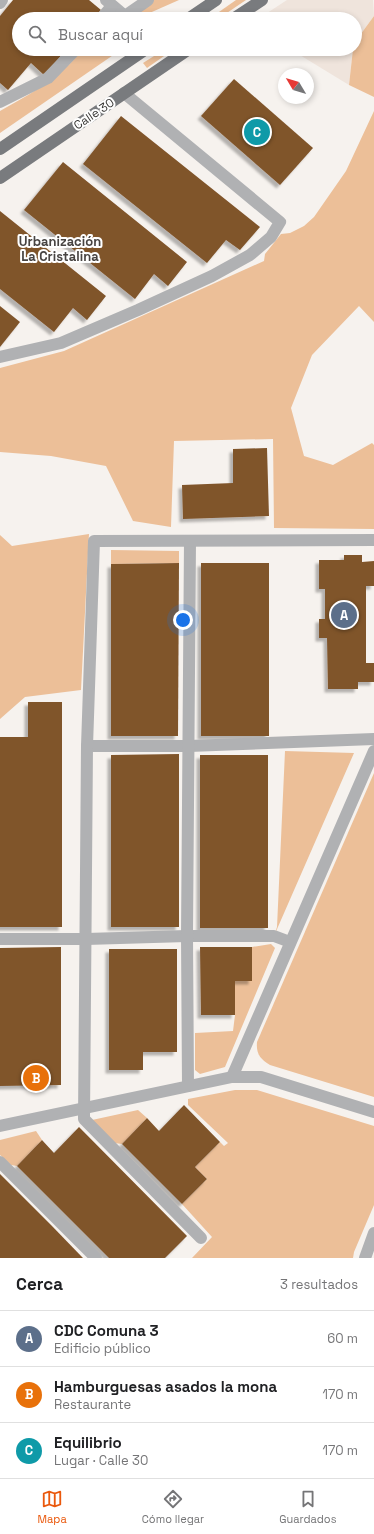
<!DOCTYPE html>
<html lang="es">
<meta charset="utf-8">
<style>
body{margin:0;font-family:"Space Grotesk",sans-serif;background:#f2f2f2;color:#202124}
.compass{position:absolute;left:278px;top:68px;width:36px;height:36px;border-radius:50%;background:#fff;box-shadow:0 2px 6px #0003;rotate:308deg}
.you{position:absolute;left:183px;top:620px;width:14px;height:14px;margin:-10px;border:3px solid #fff;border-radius:50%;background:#1a73e8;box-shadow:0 0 0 6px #1a73e833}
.badge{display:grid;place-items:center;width:26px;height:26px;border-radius:50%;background:#ea580c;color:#fff;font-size:13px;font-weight:700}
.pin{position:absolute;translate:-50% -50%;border:2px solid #fff;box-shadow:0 1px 4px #0006}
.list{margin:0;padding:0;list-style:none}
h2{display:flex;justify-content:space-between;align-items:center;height:52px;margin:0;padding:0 16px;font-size:17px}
h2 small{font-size:13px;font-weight:400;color:#757577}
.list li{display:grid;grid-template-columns:26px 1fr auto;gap:12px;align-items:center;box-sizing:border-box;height:56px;padding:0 16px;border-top:1px solid #e0e0e0}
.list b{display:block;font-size:15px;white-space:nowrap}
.list p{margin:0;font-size:13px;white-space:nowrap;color:#757577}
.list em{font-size:13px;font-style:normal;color:#757577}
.icon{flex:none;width:22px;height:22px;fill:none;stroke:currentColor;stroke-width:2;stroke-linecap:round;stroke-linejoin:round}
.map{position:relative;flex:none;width:374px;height:1258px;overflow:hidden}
.search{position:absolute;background:#fff;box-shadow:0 2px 6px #0003;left:12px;right:12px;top:12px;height:44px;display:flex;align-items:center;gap:10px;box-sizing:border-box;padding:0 14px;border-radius:22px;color:#757577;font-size:15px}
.sheet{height:220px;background:#fff}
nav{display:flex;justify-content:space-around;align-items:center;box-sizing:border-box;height:56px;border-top:1px solid #e0e0e0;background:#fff;font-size:11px;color:#757577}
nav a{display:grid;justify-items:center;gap:2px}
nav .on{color:#ea580c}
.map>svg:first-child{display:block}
.built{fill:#efe4dc}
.green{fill:#ecbf98}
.building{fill:#80552c;filter:url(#shadow)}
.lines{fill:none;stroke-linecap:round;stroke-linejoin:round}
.minor{stroke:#b0b1b3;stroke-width:12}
.major{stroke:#797b7e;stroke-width:12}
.labels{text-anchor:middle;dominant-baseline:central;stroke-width:4;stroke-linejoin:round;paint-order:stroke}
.street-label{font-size:12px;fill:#343331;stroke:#fff}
.neighbourhood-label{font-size:13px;font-weight:bold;fill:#484442;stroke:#fff}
</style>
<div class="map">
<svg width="374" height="1258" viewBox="0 0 374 1258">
<defs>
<filter id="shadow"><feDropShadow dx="-3.5" dy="3.5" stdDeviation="1" flood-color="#0004"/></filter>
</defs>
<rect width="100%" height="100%" fill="#f6f2ee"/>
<!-- built -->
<g class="built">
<path d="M287 0H373L374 16 355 42V19H258Z"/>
<path d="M290 49H353L349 85Z"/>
</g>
<!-- green -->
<g class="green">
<path d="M149 0H179L136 19 133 15Z"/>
<path d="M236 0H246L218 19H209Z"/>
<path d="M374 16V97L349 85 353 49H355V42Z"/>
<path d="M83 49H122L0 133V111C31 94 61 77 83 49Z"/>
<path d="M165 49H174L147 68 143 63Z"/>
<path d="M374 111V322L359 306 312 355 291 408 304 456 333 465 372 443 374 445V529L274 528 273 439 174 441 171 527 133 521 106 466 51 456 0 452V368L64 351 264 261 265 254 281 234 290 233 304 226 314 217 346 171Z"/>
<path d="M89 534 81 690 25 697 0 719V535L12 546Z"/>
<path d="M111 550 179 551V563L111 564Z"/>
<path d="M285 751 354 753 274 936 277 927Z"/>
<path d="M374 773V1097L270 1065C260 1059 256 1054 257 1042Z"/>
<path d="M271 944 275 948 225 1067 200 1074 195 1070V1033L233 1031 235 1015V981L252 980V947Z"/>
<path d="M235 1090H257L374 1126V1205L354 1252 353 1258H192L212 1237 182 1204 207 1179 195 1167 220 1142 224 1146 228 1143 188 1105V1099Z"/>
<path d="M138 1110 147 1118 122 1144 114 1143 92 1120Z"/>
<path d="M36 1131 42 1140 17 1166 11 1165 0 1155V1140Z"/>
</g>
<!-- building -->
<g class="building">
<path d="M13 0H89L101 10 93 19H19V49H67L44 75 31 63 8 90 0 83V16Z"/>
<path d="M234 79 313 148 280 185 201 116Z"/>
<path d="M121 116 260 227 240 250 226 240 207 263 83 164Z"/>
<path d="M63 162 187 262 168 286 154 274 135 299 24 210Z"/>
<path d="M0 211 106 296 87 320 73 308 54 332 0 289Z"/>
<path d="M0 306 20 322 0 347Z"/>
<path d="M267 448 269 516 183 519 182 485 233 483V449Z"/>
<path d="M344 555H362V562L374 561V586H366V663H374V682H358V689H328L327 638H319V619H325V589H319V560H344Z"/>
<path d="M179 563 178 736H111V564Z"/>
<rect x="201" y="563" width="68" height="173"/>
<path d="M28 702H62V927H0V737H28Z"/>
<path d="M179 754V927H111V755Z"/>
<rect x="200" y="755" width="68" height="173"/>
<path d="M61 947V1085L0 1086V948Z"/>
<path d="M200 947H252V981H235V1015H201Z"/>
<path d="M109 949H177V1052H143V1070H109Z"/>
<path d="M184 1105 220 1142 195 1167 207 1179 182 1204 122 1144 147 1118 159 1131Z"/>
<path d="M79 1127 187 1236 165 1258H109L17 1166 42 1140 54 1153Z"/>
<path d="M0 1174 51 1225 83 1258H0Z"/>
</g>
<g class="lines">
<!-- minor -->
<g class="minor">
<path d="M106 0 125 16 148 0"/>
<path d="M0 3 2 0"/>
<path d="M101 19 112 6"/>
<path d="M0 102 48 78 76 49"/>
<path d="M0 357 61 343 138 310 212 276 250 255 271 237 280 222 124 93"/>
<path d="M87 746H189L374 739"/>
<path d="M0 939H86L187 936H274L290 942"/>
<path d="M232 1077 374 751"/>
<path d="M188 1086 187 936 190 541"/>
<path d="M0 1126 232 1077H261L374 1112"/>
<path d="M0 1162 96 1258"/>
<path d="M201 1238 84 1119 87 746 94 541 374 540"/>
<path d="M365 1258 374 1233"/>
</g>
<!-- major -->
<g class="major">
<path d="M188 19 216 0"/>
<path d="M233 19 262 0"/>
<path d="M0 149 146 49"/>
<path d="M0 178 189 49"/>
</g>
</g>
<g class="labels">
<!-- street labels -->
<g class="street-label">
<text transform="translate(94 114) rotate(-34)">Calle 30</text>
</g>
<!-- neighbourhood labels -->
<g class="neighbourhood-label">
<text x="60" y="241">Urbanización<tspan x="60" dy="15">La Cristalina</tspan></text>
</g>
</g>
</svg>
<svg class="compass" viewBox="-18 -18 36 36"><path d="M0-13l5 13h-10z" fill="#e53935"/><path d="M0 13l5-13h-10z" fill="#757577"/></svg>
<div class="you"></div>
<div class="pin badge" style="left:344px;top:615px;background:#5c6f8a">A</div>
<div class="pin badge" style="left:36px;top:1078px;background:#e8710a">B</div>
<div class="pin badge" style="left:257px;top:132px;background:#0f9aa8">C</div>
<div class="search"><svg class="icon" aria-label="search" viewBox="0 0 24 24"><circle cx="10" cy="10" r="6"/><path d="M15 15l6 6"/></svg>Buscar aquí</div>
</div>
<section class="sheet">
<h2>Cerca<small>3 resultados</small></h2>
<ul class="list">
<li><span class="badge" style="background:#5c6f8a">A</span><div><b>CDC Comuna 3</b><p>Edificio público</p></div><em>60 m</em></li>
<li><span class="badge" style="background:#e8710a">B</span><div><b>Hamburguesas asados la mona</b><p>Restaurante</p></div><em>170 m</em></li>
<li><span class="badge" style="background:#0f9aa8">C</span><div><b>Equilibrio</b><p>Lugar · Calle 30</p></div><em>170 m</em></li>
</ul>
</section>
<nav>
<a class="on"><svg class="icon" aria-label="map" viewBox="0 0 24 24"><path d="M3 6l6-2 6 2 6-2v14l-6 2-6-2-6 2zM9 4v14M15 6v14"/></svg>Mapa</a>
<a><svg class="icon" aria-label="directions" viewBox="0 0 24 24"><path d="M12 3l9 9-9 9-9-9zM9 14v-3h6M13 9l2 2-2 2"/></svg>Cómo llegar</a>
<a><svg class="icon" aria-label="saved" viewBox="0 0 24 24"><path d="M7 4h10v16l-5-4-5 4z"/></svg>Guardados</a>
</nav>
